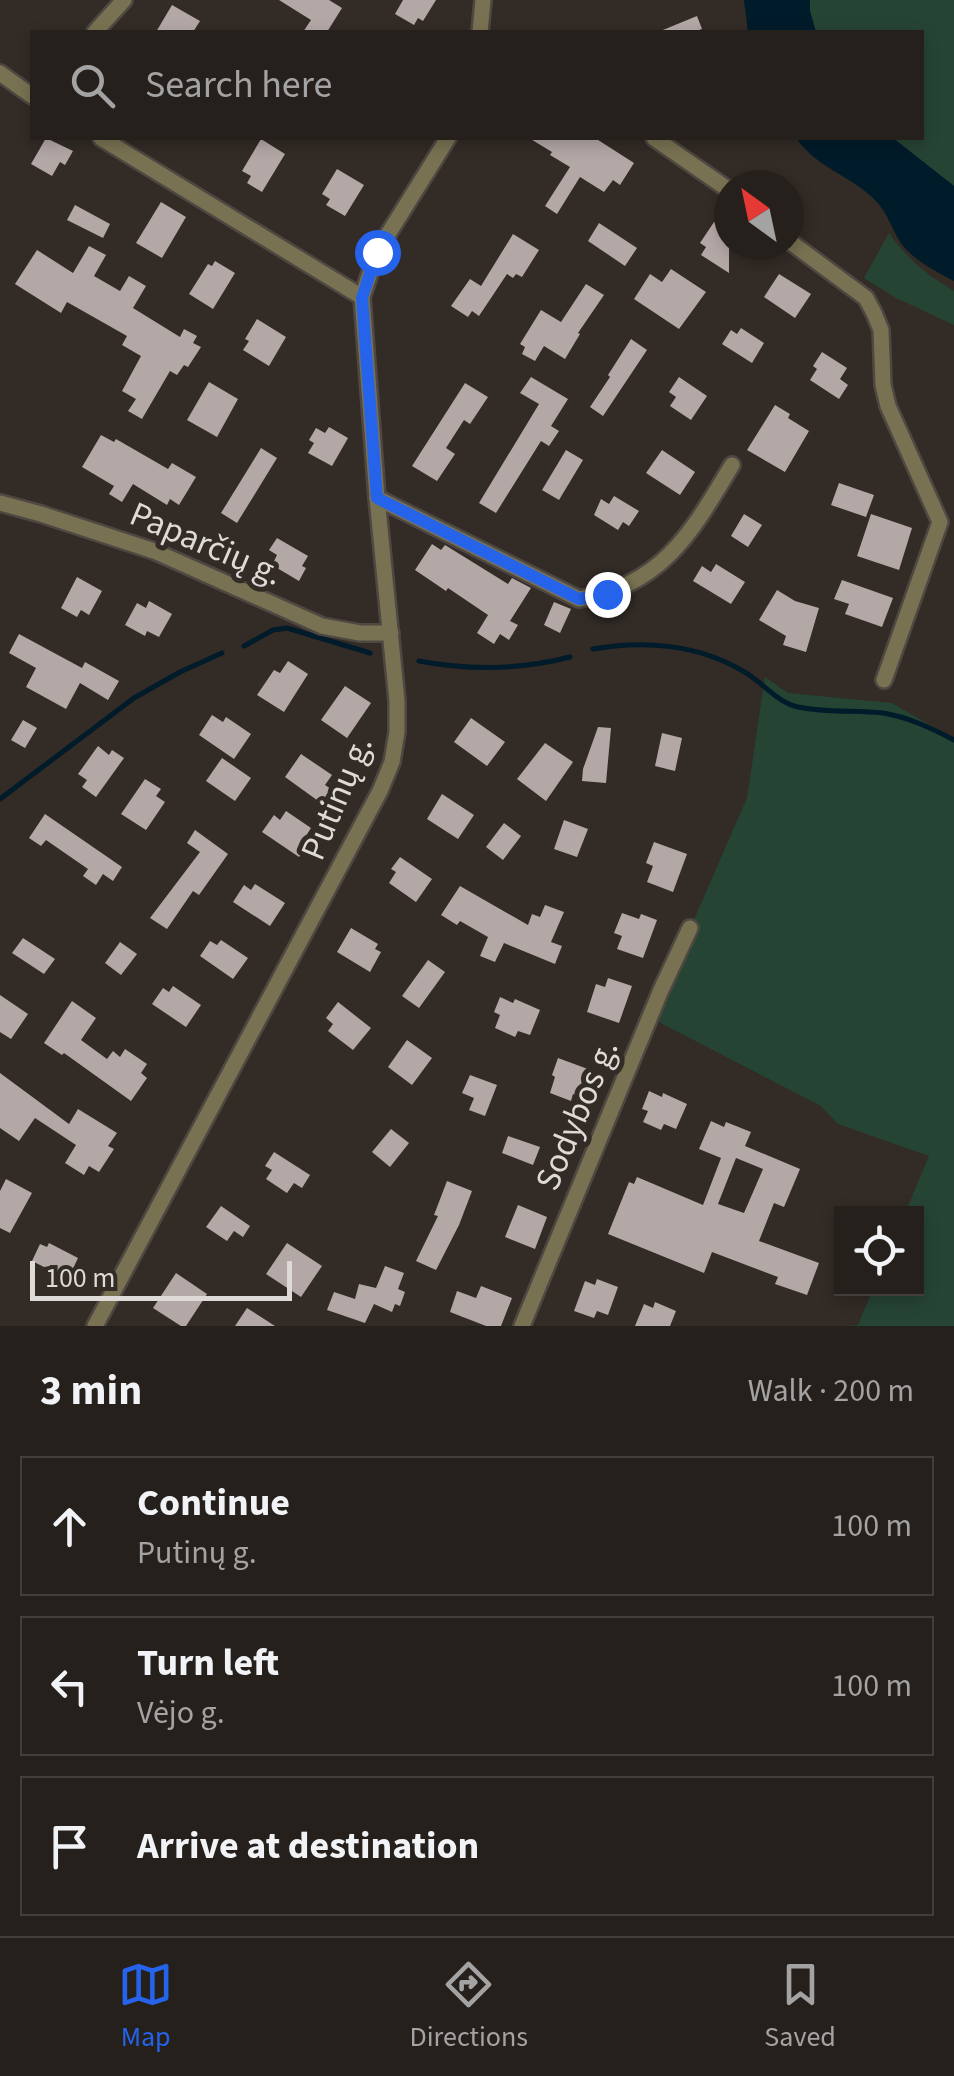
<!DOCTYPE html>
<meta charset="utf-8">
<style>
body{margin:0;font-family:"Source Sans 3",sans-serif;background:#2e2825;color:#f1f3f6}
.controls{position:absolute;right:30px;bottom:30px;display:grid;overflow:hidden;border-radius:0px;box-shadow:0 5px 15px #0003}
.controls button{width:90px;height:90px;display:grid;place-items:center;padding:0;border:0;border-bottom:2px solid #423e3b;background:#26201c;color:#f1f3f6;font:50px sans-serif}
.compass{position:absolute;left:714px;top:170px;width:90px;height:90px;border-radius:50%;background:#26201c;box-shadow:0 5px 15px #0003;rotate:327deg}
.scale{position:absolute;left:30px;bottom:25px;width:262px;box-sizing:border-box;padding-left:10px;border:5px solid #dedad7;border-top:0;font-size:28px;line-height:35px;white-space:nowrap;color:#dedad7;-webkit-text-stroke:8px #322b26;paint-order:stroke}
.stop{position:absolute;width:30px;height:30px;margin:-22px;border:8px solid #2563eb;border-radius:50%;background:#fff}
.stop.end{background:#2563eb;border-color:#fff;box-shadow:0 2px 10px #0008}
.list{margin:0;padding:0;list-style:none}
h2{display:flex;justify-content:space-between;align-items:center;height:130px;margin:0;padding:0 40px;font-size:42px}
h2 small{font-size:32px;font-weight:400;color:#a4a3a3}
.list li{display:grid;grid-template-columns:65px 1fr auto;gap:30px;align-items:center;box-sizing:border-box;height:140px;margin:0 20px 20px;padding:0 20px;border:2px solid #423e3b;border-radius:0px}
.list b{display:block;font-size:38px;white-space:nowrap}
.list p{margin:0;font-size:32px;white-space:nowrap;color:#a4a3a3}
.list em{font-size:32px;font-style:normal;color:#a4a3a3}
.icon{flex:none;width:55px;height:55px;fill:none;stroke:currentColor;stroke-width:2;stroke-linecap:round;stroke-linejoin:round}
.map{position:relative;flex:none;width:954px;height:1326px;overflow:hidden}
.search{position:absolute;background:#26201c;box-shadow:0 5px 15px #0003;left:30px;right:30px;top:30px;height:110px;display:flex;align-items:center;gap:25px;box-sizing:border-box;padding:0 35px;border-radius:0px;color:#a4a3a3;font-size:38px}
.sheet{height:610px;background:#26201c}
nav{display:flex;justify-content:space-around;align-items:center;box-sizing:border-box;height:140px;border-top:2px solid #423e3b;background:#26201c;font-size:28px;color:#a4a3a3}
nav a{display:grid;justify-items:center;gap:5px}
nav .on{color:#2563eb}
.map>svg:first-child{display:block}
.green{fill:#264434}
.water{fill:#001b2a}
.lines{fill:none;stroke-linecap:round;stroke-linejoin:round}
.stream{stroke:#001b2a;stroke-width:5}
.building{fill:#b4a8a7;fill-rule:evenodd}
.street-casing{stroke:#4e4742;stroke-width:20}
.street{stroke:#797252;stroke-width:15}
.route{stroke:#2563eb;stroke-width:12}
.labels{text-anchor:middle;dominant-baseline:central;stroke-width:10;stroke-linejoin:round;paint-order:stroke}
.street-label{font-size:35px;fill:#dedad7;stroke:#322b26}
</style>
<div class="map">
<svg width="954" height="1326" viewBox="0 0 954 1326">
<rect width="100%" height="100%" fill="#322b26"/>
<!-- green -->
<g class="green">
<path d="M810 0H954V186L893 138H922V32H816L810 11Z"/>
<path d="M889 233C908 260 926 274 954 291V325L896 298 864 278Z"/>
<path d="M765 677 788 693 892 703 954 739V1326H846L858 1325 873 1289 916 1288V1214L905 1213 929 1156 838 1124 821 1106 651 1018 747 798Z"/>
</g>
<!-- water -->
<g class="water">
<path d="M744 0H810V11L816 32H748Z"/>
<path d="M796 138H893L954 186V281C935 271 917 262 903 246 892 231 889 214 875 200 849 174 819 170 796 138Z"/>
</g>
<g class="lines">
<!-- stream -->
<g class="stream">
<path d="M244 646 273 630 287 628 370 653"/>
<path d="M593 649C643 640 696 644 741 670 761 680 777 703 798 707 826 713 855 710 883 713 908 717 931 728 954 740"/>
<path d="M419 661C471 671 519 670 570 657"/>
<path d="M0 799 134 698 180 672 222 653"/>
</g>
</g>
<!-- building -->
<g class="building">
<path d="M279 0H329L342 8 327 32H303L311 20Z"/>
<path d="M403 0H436L423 21 418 18 414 25 395 14Z"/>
<path d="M172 5 200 21 193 32H156Z"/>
<path d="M697 16 702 29 692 32H658Z"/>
<path d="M46 138 73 151 65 165 60 162 52 176 31 164Z"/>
<path d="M529 138H595L634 163 620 185 613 180 604 192 580 177 557 214 545 206 570 167 550 155 552 152Z"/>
<path d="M261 139 285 154 262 192 247 183 251 176 242 171Z"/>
<path d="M337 169 364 185 345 216 326 205 330 199 322 194Z"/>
<path d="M161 202 186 217 162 258 136 243Z"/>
<path d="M75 205 110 224 103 238 67 220Z"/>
<path d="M714 222 729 231V273L701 255 706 247 700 243Z"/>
<path d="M599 223 637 248 625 266 588 241Z"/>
<path d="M513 234 539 250 522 277 516 274 513 278 507 274 479 316 472 311 468 317 451 306 470 279 481 286Z"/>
<path d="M89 246 106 255 94 276 120 291 129 276 146 286 133 308 180 337 184 329 197 336 193 343 201 347 188 367 184 365 177 375 170 371 142 419 128 411 136 399 122 391 141 356 122 345 127 336 67 302 61 313 15 284 37 250 73 273Z"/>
<path d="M215 261 235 273 213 309 189 294 208 264 212 266Z"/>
<path d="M671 269 706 292 679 329 634 299 650 274 662 282Z"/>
<path d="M779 274 811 294 795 318 764 297Z"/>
<path d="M586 284 604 295 578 333 580 334 565 359 544 346 535 361 522 354 525 347 520 344 541 310 561 322Z"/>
<path d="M257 319 286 337 269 366 243 350 249 341 245 339Z"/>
<path d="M741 328 764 343 752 363 722 344 731 330 737 334Z"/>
<path d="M631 339 647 350 603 416 590 407 610 377 608 375Z"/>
<path d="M822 352 847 368 840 379 848 385 839 399 810 380 817 369 813 366Z"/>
<path d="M531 377 568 399 551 426 559 431 549 446 541 441 496 513 479 503 539 404 520 393Z"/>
<path d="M679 377 707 396 691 420 670 406 676 397 669 392Z"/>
<path d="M209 382 238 399 217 437 187 420Z"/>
<path d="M465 383 488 397 470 424 464 420 446 448 455 454 437 481 412 466Z"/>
<path d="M775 405 790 414 788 418 809 431 785 472 747 450Z"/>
<path d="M329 427 348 438 332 466 308 453 314 443 309 440 316 428 325 433Z"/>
<path d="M101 435 114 442 116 439 168 469 172 463 196 477 179 505 170 499 167 505 133 484 122 502 109 494 114 486 82 467Z"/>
<path d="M261 448 277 458 237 523 221 513Z"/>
<path d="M566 450 583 460 559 500 542 490Z"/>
<path d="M662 450 695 472 680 495 646 473Z"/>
<path d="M839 483 874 495 866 517 831 505Z"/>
<path d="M614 496 639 511 629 526 623 522 618 530 594 515 601 499 609 504Z"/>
<path d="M744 514 762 525 748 547 731 536Z"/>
<path d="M871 514 912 528 899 570 857 556Z"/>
<path d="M277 538 308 556 302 566 306 568 299 581 272 565 277 555 269 550Z"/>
<path d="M432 544 441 550 445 545 508 584 512 578 531 588 510 621 518 625 509 640 500 634 494 644 477 633 488 615 448 588 446 591 415 570Z"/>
<path d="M716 564 745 582 731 604 693 581 702 566 711 572Z"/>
<path d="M77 577 102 591 89 615 81 610 77 617 61 608Z"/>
<path d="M842 580 893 598 882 627 845 614 849 604 834 599Z"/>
<path d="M777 590 795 601 819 608 806 652 783 645 786 636 759 620Z"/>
<path d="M149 601 172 614 159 637 147 631 145 636 125 625 137 603 146 608Z"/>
<path d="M554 602 571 609 560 633 544 625Z"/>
<path d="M19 634 82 668 85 662 119 681 108 700 80 683 66 709 26 687 36 668 9 653Z"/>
<path d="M288 661 308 674 284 712 257 695 274 670 280 673Z"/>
<path d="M345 686 371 703 347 738 321 720Z"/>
<path d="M212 715 223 722 226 717 251 734 234 759 199 735Z"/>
<path d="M471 718 505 742 487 766 454 742Z"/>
<path d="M23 720 37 728 25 748 11 740Z"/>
<path d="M598 727 611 728 606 783 582 781 583 769Z"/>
<path d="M662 733 682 738 675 771 655 766Z"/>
<path d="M545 743 573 762 546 801 517 779Z"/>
<path d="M98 746 109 755 112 750 124 758 96 797 82 787 87 780 78 774Z"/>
<path d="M301 754 332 775 325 785 331 789 321 803 285 777Z"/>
<path d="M222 758 251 778 235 801 206 781Z"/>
<path d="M145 779 161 789 156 796 165 802 146 830 121 814Z"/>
<path d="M442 794 474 815 458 839 427 819Z"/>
<path d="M286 811 311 828 304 839 309 843 299 857 262 832 274 815 280 820Z"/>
<path d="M45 814 122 867 113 881 103 874 96 885 83 876 88 869 46 840 41 846 29 838Z"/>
<path d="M564 820 588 829 577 857 554 849Z"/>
<path d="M504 823 521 836 503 860 486 847Z"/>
<path d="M195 830 228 854 199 895 193 891 167 929 150 918 200 852 187 843Z"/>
<path d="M654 842 687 854 673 892 647 882 653 866 646 863Z"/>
<path d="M400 857 432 879 416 902 389 883 396 872 391 869Z"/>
<path d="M255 884 285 903 270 926 233 902 244 885 251 890Z"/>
<path d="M460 886 528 925 532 914 540 917 545 905 564 912 551 942 562 946 555 964 504 943 495 962 480 956 488 937 460 921 457 925 441 915Z"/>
<path d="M622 913 639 919 641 914 657 920 643 958 617 949 622 936 614 933Z"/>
<path d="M351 928 378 944 375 949 381 952 370 972 337 952Z"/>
<path d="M23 938 55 959 44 974 12 953Z"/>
<path d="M221 940 248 958 233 979 200 956 210 941 217 945Z"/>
<path d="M120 942 137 954 121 975 105 963Z"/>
<path d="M428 960 445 972 419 1008 402 996Z"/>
<path d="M608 978 632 986 619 1023 587 1012 596 984 605 987Z"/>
<path d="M173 986 201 1005 186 1027 152 1004 163 988 169 992Z"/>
<path d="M0 995 28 1014 11 1039 0 1032Z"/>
<path d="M500 997 513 1003 515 999 540 1010 530 1035 518 1031 515 1037 495 1028 500 1015 494 1012Z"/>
<path d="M72 1001 96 1018 81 1040 107 1059 113 1051 120 1057 125 1049 147 1064 141 1073 147 1078 131 1101 64 1053 62 1055 44 1043Z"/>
<path d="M338 1002 371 1028 353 1050 328 1031 333 1024 326 1018Z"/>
<path d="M407 1040 432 1058 412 1085 388 1067Z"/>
<path d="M558 1058 596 1072 586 1099 573 1094 571 1101 550 1093 555 1077 552 1075Z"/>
<path d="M0 1073 69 1124 78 1109 117 1133 108 1146 114 1149 99 1172 89 1166 84 1175 65 1163 76 1145 35 1118 19 1141 0 1128Z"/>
<path d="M470 1075 497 1085 485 1116 469 1110 474 1098 462 1093Z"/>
<path d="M649 1091 662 1097 663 1093 687 1104 676 1129 664 1124 661 1130 643 1122 648 1111 642 1109Z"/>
<path d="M711 1121 724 1127 726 1122 751 1132 745 1146 800 1169 784 1207 774 1203 759 1241 819 1263 807 1295 775 1284 778 1277 712 1252 704 1273 608 1234 629 1182 634 1184 637 1177 703 1205 721 1158 699 1149ZM736 1158 763 1169 744 1213 718 1204Z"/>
<path d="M391 1129 409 1143 390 1167 372 1152Z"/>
<path d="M508 1136 540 1147 533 1165 502 1153Z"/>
<path d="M274 1152 310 1175 302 1188 294 1183 287 1193 266 1179 272 1170 265 1166Z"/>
<path d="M6 1179 32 1193 10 1233 0 1228V1191Z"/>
<path d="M447 1181 472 1191 459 1225 436 1270 416 1261 438 1216 434 1215Z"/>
<path d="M518 1205 547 1217 535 1249 505 1237Z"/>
<path d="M221 1206 250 1226 243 1237 234 1231 227 1241 206 1227Z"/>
<path d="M49 1243 78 1258 68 1279 32 1261 40 1244 47 1247Z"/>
<path d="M287 1243 322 1266 301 1297 266 1274Z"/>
<path d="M385 1266 404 1273 398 1289 405 1292 400 1306 395 1304 392 1312 374 1304 365 1323 327 1310 334 1292 355 1299 359 1284 376 1288Z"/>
<path d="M176 1273 207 1294 186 1326H181L153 1308Z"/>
<path d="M597 1279 618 1287 608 1315 597 1311 594 1318 574 1311 585 1281 595 1285Z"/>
<path d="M481 1286 512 1298 501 1326H486L450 1312 457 1291 476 1298Z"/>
<path d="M655 1302 676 1311 670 1326H635L644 1304 653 1308Z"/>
<path d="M247 1308 275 1326H235Z"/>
</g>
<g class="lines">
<!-- street casing -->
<g class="street-casing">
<g id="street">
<path d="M95 32 124 0"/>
<path d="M480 32 483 0"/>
<path d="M0 73 32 96"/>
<path d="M101 138 362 297"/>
<path d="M654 138 729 190"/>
<path d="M789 241 866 298 874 313 881 330 883 385 888 406 940 522 884 680"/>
<path d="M377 498 579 599C662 586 692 532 732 465"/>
<path d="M0 503 41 514 154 551 322 626 360 633H391"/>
<path d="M95 1326 380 791 392 762 397 732V701L377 498 362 297 377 252 448 138"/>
<path d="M522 1326 661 990 690 928"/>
</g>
</g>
<!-- street -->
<use href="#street" class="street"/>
</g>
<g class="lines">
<!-- route -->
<path class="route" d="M377 252 362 298 377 498 579 599 607 594"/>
</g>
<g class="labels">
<!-- street labels -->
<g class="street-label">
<text transform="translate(206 544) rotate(23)">Paparčių g.</text>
<text transform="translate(337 798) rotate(-67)">Putinų g.</text>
<text transform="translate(577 1115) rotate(-67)">Sodybos g.</text>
</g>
</g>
</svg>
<div class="controls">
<button><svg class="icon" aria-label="locate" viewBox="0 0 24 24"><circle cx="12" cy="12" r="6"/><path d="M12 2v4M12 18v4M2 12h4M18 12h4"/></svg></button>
</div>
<svg class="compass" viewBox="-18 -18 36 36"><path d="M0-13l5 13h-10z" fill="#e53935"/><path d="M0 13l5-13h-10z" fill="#a4a3a3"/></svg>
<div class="scale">100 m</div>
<div class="stop" style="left:377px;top:252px"></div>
<div class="stop end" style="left:607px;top:594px"></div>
<div class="search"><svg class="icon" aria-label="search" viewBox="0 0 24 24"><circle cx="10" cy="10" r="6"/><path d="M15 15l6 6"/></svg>Search here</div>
</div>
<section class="sheet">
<h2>3 min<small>Walk · 200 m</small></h2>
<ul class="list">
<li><svg class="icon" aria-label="ahead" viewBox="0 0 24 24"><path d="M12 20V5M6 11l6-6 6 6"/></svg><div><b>Continue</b><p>Putinų g.</p></div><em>100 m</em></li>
<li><svg class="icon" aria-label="left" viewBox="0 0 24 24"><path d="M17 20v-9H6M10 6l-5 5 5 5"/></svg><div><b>Turn left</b><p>Vėjo g.</p></div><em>100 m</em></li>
<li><svg class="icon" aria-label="arrive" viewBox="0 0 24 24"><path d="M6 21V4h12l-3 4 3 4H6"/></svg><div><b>Arrive at destination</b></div></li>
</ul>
</section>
<nav>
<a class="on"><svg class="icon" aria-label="map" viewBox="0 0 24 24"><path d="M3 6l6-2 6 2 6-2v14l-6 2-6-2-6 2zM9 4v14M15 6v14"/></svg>Map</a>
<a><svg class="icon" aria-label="directions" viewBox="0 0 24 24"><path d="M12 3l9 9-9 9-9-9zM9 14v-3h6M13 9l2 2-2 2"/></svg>Directions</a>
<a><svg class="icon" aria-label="saved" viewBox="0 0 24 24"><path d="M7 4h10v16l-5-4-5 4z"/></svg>Saved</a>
</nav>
